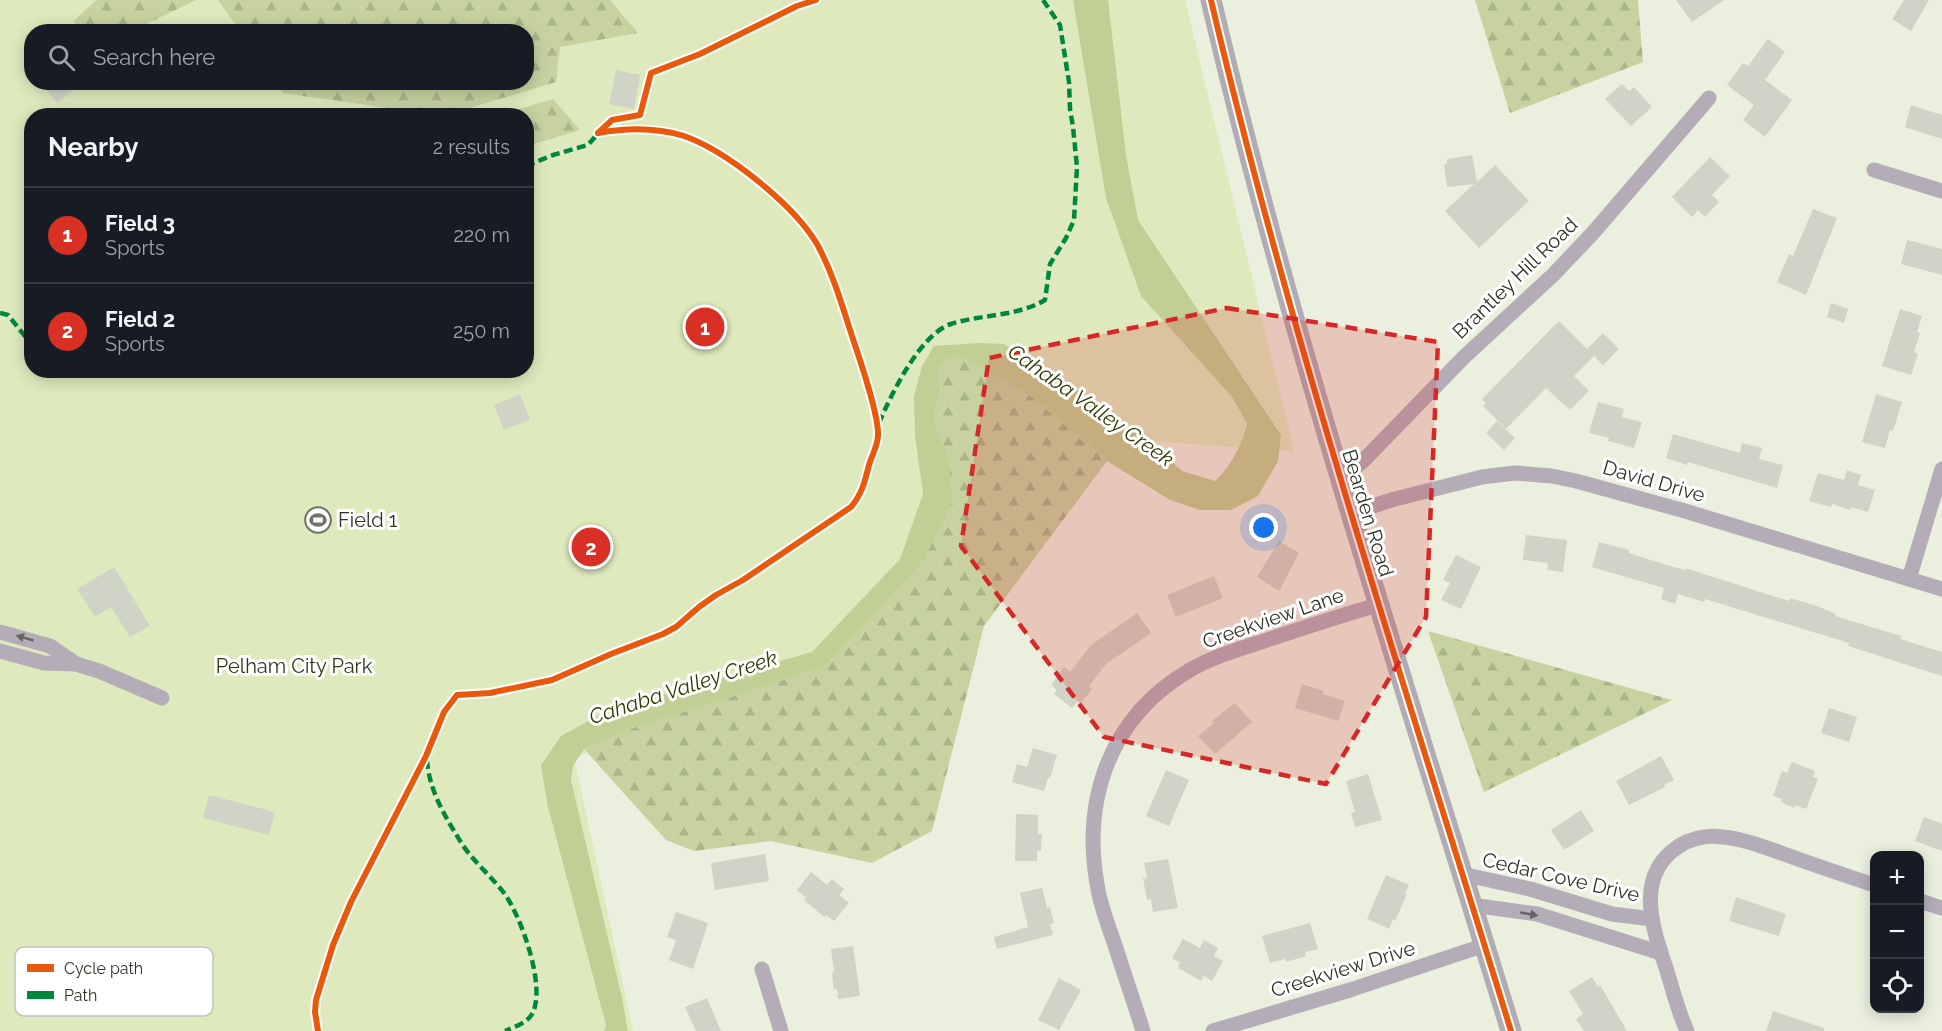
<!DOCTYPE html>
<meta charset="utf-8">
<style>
body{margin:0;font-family:Raleway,sans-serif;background:#20242c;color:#f1f3f6}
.controls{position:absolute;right:18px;bottom:18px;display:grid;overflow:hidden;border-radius:12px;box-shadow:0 3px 15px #0003}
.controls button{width:54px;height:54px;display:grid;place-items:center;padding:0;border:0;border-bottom:2px solid #363941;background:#171b24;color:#f1f3f6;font:30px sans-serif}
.you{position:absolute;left:1264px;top:528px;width:21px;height:21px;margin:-15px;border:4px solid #fff;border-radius:50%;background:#1a73e8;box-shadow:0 0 0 9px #1a73e833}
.badge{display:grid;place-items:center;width:39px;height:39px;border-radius:50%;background:#d93025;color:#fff;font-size:20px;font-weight:700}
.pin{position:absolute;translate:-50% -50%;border:3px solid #fff;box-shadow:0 2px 6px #0006}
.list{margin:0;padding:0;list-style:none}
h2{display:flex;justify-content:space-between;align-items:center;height:78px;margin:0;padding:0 24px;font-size:26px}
h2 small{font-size:20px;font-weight:400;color:#9ea1a6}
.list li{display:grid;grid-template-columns:39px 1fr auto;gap:18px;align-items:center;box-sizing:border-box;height:96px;padding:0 24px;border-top:2px solid #363941}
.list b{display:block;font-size:22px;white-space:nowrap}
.list p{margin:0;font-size:20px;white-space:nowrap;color:#9ea1a6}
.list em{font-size:20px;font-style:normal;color:#9ea1a6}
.icon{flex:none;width:33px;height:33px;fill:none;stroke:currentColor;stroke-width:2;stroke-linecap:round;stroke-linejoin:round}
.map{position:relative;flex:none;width:1942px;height:1031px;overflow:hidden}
.search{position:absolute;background:#171b24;box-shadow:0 3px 15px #0003;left:24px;top:24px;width:510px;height:66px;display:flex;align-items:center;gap:15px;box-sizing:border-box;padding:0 21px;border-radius:24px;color:#9ea1a6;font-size:22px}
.panel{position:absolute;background:#171b24;box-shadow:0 3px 15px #0003;left:24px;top:108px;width:510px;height:270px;border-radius:24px}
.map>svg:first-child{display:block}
.green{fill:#dee9bd;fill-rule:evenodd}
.forest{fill:url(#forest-firs)}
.water{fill:#c1cf94}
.building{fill:#d0d4c6}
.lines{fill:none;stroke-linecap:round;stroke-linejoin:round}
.street{stroke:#b4adb8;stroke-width:15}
.secondary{stroke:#b1abb4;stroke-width:21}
.quiet{stroke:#00873e;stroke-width:4.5;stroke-dasharray:9 4.5;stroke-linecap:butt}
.cycleway-casing{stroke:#fff;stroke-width:10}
.cycleway{stroke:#e8590c;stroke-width:6}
.oneway{fill:#646360}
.marked{fill:#d62828;fill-opacity:0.2;stroke:#d62828;stroke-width:4.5;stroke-dasharray:12 8;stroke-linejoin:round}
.labels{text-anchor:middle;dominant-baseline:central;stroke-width:6;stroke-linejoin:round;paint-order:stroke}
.street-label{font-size:20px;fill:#2f3226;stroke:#fff}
.poi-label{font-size:20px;fill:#2f3226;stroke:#fff;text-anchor:start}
.park-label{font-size:20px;fill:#303715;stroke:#fff}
.water-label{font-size:21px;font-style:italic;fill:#313b00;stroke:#fff}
.key{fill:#fff;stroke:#c1c2be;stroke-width:1.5}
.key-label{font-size:16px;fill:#2f3226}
</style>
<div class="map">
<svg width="1942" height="1031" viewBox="0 0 1942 1031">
<defs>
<pattern id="forest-firs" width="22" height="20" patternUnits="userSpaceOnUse" patternTransform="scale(1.5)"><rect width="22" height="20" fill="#c7d2a0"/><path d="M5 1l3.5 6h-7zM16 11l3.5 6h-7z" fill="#abb58a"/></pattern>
</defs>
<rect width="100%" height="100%" fill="#eaefde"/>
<!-- green -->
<path class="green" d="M0 0H1185L1294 451 1047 434 848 675 574 757 633 1031H0ZM32 32H526V82H32ZM32 116H526V370H32Z"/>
<!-- forest -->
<g class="forest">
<path d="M96 0H196L132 31H87L73 22Z"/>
<path d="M218 0H610L638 33 560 47 556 82 443 116 283 93 276 83 526 82V32L240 31Z"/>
<path d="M1475 0H1638L1643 62 1510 113Z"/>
<path d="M553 99 580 130 527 146 526 116 499 115Z"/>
<path d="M961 357 1032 397 1107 461 984 626 932 831 872 863 771 841 694 851 666 840 584 749 633 728 824 667 923 562 949 458 934 424 936 404 941 387 938 371 946 358Z"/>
<path d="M1428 631 1672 700 1484 792Z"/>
</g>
<!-- water -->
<path class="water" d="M1073 0H1108L1126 155 1138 220 1281 435 1278 461 1258 496 1231 510H1200L1170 500 1107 461 1032 397 961 357 946 358 938 371 941 387 936 404 934 424 949 458 952 503 923 562 824 667 633 728 584 749 573 766 571 780 622 998 628 1031H604L606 1025 548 807 541 765 561 736 611 709 812 652 900 559 923 494 915 435 914 397 922 366 934 346 979 343 1004 344 1061 377 1161 452 1182 471 1215 481C1230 468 1243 443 1247 424L1233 398 1141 296 1106 198Z"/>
<!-- building -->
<g class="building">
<path d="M1676 0H1724L1692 22Z"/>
<path d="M1904 0H1929L1911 31 1892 19Z"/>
<path d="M1768 39 1785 52 1765 80 1792 100 1765 137 1743 120 1754 105 1727 85 1743 63 1748 66Z"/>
<path d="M616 70 640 75 634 109 609 104Z"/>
<path d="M40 82H84L57 103Z"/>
<path d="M1622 84 1629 91 1634 87 1652 107 1631 126 1605 99Z"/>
<path d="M1911 105 1942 115V139L1905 127Z"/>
<path d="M1472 155 1477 182 1495 165 1529 201 1479 248 1445 211 1474 184 1447 187 1444 165 1447 164V159Z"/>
<path d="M1710 157 1730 176 1712 195 1719 202 1705 217 1698 210 1692 217 1672 197Z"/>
<path d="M1813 209 1837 218 1806 295 1777 282 1789 254 1793 256Z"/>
<path d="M1907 240 1942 249V275L1901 264Z"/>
<path d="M1831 303 1848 309 1844 323 1827 317Z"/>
<path d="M1900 309 1922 316 1917 332 1920 333 1914 352 1918 354 1911 375 1882 366Z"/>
<path d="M1559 321 1587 349 1603 333 1619 349 1603 365 1594 356 1574 376 1589 391 1572 408 1569 409 1546 388 1506 429 1483 406 1486 403 1482 399Z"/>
<path d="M520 394 530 420 504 430 494 405Z"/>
<path d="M1876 394 1902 402 1893 431 1890 430 1885 448 1862 442Z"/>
<path d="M1598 402 1624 409 1622 417 1642 422 1634 448 1608 441 1609 438 1589 433Z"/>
<path d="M1497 421 1515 438 1504 450 1486 433Z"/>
<path d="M1673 434 1740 453 1742 443 1762 448 1759 459 1783 465 1777 488 1688 462 1687 465 1666 458Z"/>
<path d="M1847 470 1861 475 1858 485 1875 490 1868 512 1851 507V510L1832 504 1831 507 1809 501 1818 473 1844 480Z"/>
<path d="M1526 535 1567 540 1563 572 1547 570 1548 563 1523 560Z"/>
<path d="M1279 541 1299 553 1279 591 1257 577Z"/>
<path d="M1599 542 1629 550V553L1663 564 1685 570V568L1789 601 1790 598 1817 606 1836 614 1835 616 1901 636 1900 639 1942 652V676L1848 646 1849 643 1705 599 1704 602 1678 594 1675 604 1661 599 1664 588 1592 567Z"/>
<path d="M1456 555 1481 567 1461 609 1441 600 1450 583 1443 580Z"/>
<path d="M114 567 150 626 130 637 111 607 95 617 77 589Z"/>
<path d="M1214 576 1223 598 1176 617 1167 595Z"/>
<path d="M1137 613 1151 633 1106 664 1089 686 1092 689 1081 703 1078 701 1072 708 1054 694 1057 690 1051 685 1064 667 1070 672 1091 645Z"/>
<path d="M1302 684 1324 691 1323 694 1345 701 1338 721 1295 708Z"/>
<path d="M1235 703 1252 722 1215 754 1198 736 1214 723 1212 721Z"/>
<path d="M1829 708 1857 717 1849 742 1821 733Z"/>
<path d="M1033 748 1057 755 1050 778H1048L1044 791 1012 782 1017 764 1027 767Z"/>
<path d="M1661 756 1674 780 1664 785 1665 787 1629 805 1616 781Z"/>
<path d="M1792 762 1815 771 1813 777 1818 779 1806 809 1795 805 1794 808 1781 802 1782 799 1773 796 1782 771 1787 773Z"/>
<path d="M1166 770 1189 780 1169 826 1146 816Z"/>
<path d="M1368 774 1382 820 1355 827 1351 813 1355 812 1346 781Z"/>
<path d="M209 795 275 812 269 835 203 818Z"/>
<path d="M1581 810 1594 831 1564 850 1551 830Z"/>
<path d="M1016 814 1038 815V834H1042L1041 851H1037V861H1015Z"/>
<path d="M1924 817 1942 824V851L1915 841Z"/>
<path d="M765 854 769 881 715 890 711 863Z"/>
<path d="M1168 859 1178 908 1153 912 1151 899 1147 900 1143 878H1147L1144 863Z"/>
<path d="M811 872 827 885 832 879 844 889 839 895 849 903 834 921 826 915 824 917 804 900 806 897 797 890Z"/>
<path d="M1386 875 1409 885 1405 894H1407L1395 921 1393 919 1389 929 1367 919Z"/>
<path d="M1042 888 1047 908 1050 907 1054 923 1050 924 1053 935 997 949 994 937 1028 927 1020 893Z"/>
<path d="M1736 897 1786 914 1779 936 1729 921Z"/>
<path d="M676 912 708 923 693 969 669 960 676 940 667 937Z"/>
<path d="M1310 923 1318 949 1305 952 1306 956 1286 962 1285 959 1270 963 1262 936Z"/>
<path d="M1183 939 1200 948 1204 940 1218 948 1214 956 1223 961 1212 981 1204 976 1201 981 1178 968 1180 963 1172 958Z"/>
<path d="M853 946 860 996 838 999 837 989H834L832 973 834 972 831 949Z"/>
<path d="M1592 977 1598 987 1600 985 1627 1031H1584L1576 1019 1583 1014 1569 991Z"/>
<path d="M1059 978 1081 990 1059 1030 1038 1020Z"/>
<path d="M707 998 721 1031H696L685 1007Z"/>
<path d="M1773 1011 1824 1028V1031H1766Z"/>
</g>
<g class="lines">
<!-- street -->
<g class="street">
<path d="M1874 170 1942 191"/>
<path d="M1340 478 1362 462 1463 358 1553 275 1592 234 1709 98"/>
<path d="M1351 513 1395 499 1482 477 1515 473 1552 476 1576 481 1685 511 1942 589"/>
<path d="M1909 579 1942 469"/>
<path d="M0 632 50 646 76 664 44 663 0 651"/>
<path d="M76 664 99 671 162 698"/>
<path d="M1462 874 1530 889 1612 914 1652 919"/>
<path d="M1920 901 1942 908"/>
<path d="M1471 905 1537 914 1661 953"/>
<path d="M762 969 781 1031"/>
<path d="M1143 1031C1134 1002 1124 974 1115 945 1108 925 1100 905 1097 884 1082 797 1111 716 1190 670 1214 656 1243 648 1270 639 1306 627 1342 615 1378 605"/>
<path d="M1213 1031 1350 990 1485 945"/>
<path d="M1687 1031C1678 1011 1673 991 1667 971 1653 929 1633 876 1679 846 1692 838 1708 835 1723 837 1744 839 1764 847 1784 854 1814 865 1844 875 1874 885"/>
</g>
<!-- secondary -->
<path class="secondary" d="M1211 0C1293 349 1406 689 1511 1031"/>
<!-- quiet -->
<g class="quiet">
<path d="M526 166 553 155 588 145 600 131"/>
<path d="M0 313 8 315 32 345"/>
<path d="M879 423C891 395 920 334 951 324 982 314 1016 317 1045 300L1050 264 1066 238 1074 220 1077 167 1073 127 1070 109 1069 82 1060 25 1043 0"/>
<path d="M427 760C429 791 446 818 462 844 474 862 491 876 504 893 521 916 547 988 532 1014 527 1023 514 1027 505 1031"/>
</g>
<!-- cycleway casing -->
<g class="cycleway-casing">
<g id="cycleway">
<path d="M1211 0C1293 349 1406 689 1511 1031"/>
<path d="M598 133 612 120 640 115 651 73 700 54 797 6 816 0"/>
<path d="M318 1031 315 1012 316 1000 333 945 351 902 426 756 444 712 457 695 490 693 552 680 611 654 663 634 676 627 699 607 716 595 743 580 851 507C862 494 865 481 869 465 872 455 878 445 878 435 879 415 861 363 854 342 843 309 834 275 817 244 794 205 727 151 684 136 658 128 626 128 598 133"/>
</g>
</g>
<!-- cycleway -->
<use href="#cycleway" class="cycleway"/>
</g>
<!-- one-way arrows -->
<defs><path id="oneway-solid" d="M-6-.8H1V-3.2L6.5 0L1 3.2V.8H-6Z" transform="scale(1.5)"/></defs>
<g class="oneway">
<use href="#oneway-solid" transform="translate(25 638) rotate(-164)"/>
<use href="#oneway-solid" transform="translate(1529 914) rotate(10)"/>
</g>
<!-- marked area -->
<path class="marked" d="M1227 308 1438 342 1426 617 1326 784 1104 737 961 546 989 358Z"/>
<!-- icons -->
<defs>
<g id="stadium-ring" transform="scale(1.35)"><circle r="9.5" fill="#fff" stroke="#707466" stroke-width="1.5"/><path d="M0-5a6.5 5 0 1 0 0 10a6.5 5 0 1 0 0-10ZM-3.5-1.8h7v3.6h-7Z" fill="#707466"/></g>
</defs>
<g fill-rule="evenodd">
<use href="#stadium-ring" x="318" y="520"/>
</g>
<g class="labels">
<!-- street labels -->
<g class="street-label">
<text transform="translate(1515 278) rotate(-44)">Brantley Hill Road</text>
<text transform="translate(1654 481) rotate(16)">David Drive</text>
<text transform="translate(1368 513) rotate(73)">Bearden Road</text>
<text transform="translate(1273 618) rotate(-19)">Creekview Lane</text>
<text transform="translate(1561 877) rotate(13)">Cedar Cove Drive</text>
<text transform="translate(1343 969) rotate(-17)">Creekview Drive</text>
</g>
<!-- poi labels -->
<g class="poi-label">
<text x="338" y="520">Field 1</text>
</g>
<!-- park labels -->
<g class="park-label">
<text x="294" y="666">Pelham City Park</text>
</g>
<!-- water labels -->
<g class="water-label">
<text transform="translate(1091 405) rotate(35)">Cahaba Valley Creek</text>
<text transform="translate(683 687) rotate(-18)">Cahaba Valley Creek</text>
</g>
</g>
<!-- legend -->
<rect x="15" y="947" width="198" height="69" rx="9" class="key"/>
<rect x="27" y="964" width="27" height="8" fill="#e8590c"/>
<rect x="27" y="991" width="27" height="8" fill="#00873e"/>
<g class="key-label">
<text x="64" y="974">Cycle path</text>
<text x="64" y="1001">Path</text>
</g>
</svg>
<div class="controls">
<button>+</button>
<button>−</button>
<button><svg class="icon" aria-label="locate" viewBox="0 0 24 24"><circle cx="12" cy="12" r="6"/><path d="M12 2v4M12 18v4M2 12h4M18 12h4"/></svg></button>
</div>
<div class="you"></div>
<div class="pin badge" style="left:705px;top:327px">1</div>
<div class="pin badge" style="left:591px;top:547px">2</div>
<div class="search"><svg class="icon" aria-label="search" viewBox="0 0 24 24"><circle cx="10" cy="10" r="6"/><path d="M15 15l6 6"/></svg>Search here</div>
<section class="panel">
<h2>Nearby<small>2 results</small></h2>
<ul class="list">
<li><span class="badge">1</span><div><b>Field 3</b><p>Sports</p></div><em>220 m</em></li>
<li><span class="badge">2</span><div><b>Field 2</b><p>Sports</p></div><em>250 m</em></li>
</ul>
</section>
</div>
